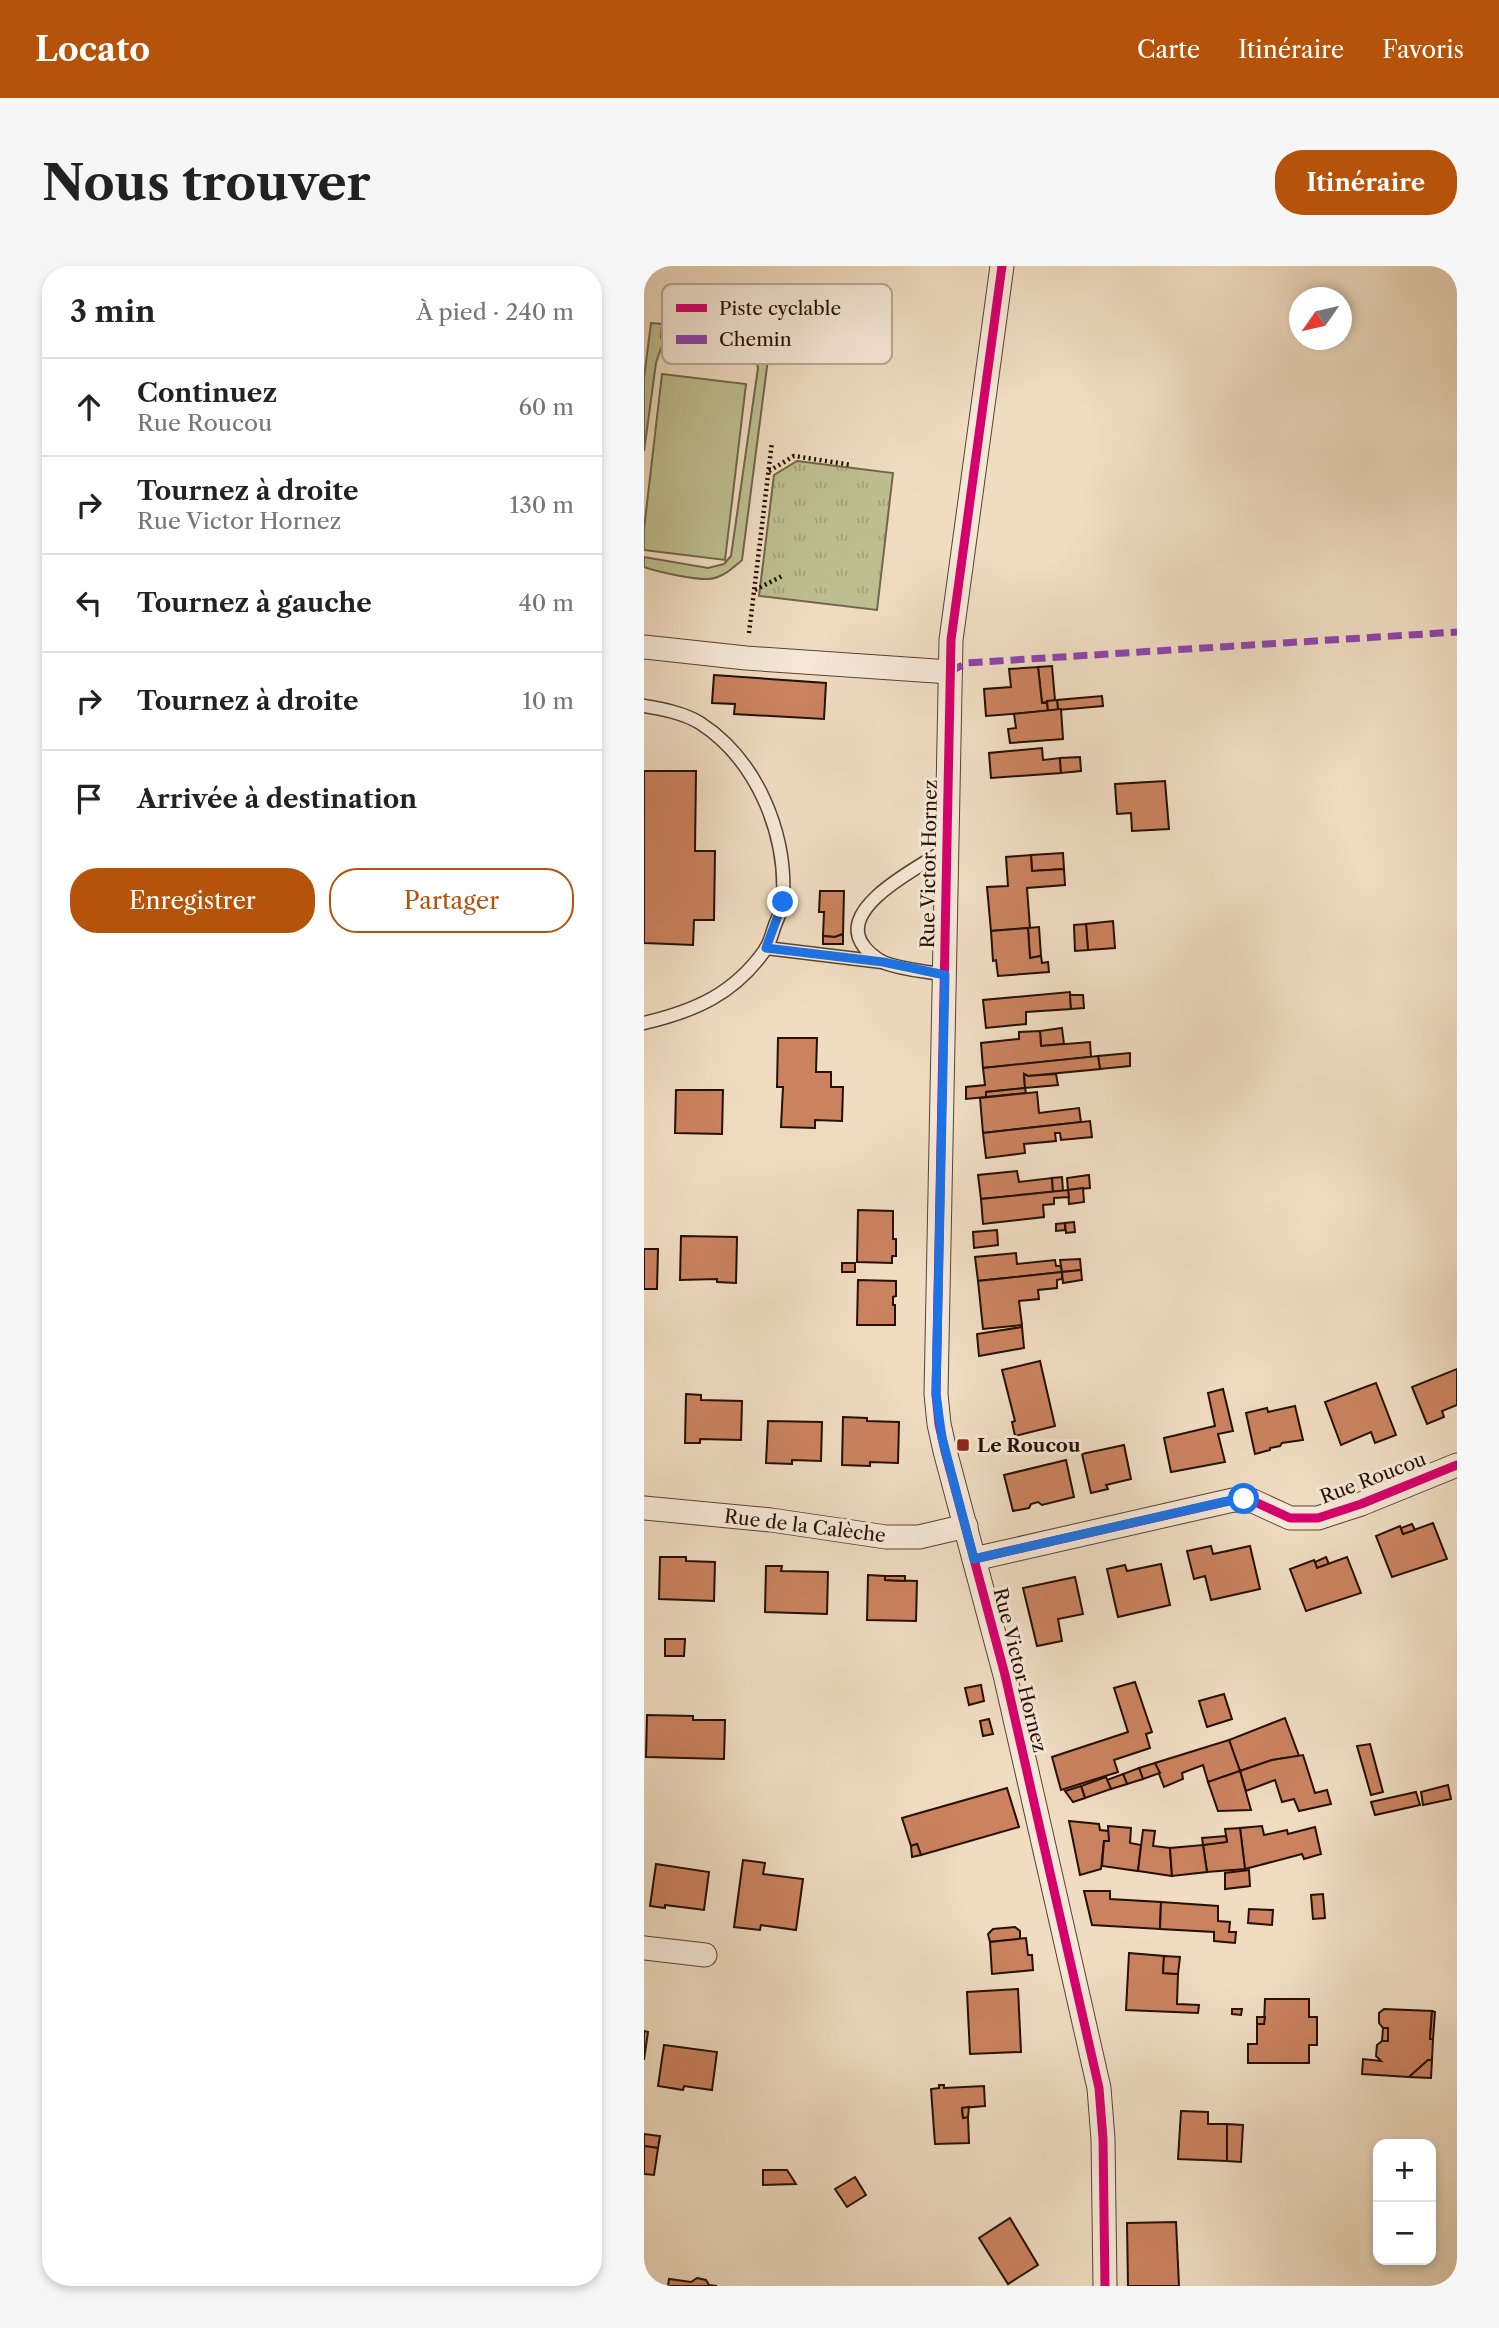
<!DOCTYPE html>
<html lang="fr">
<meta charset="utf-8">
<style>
body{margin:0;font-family:"Libre Caslon Text",serif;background:#f6f6f6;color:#222}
.controls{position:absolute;right:21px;bottom:21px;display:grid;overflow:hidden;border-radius:14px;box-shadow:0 4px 10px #0003}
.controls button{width:63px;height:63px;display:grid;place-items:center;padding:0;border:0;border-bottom:2px solid #e0e0e0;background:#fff;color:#222;font:35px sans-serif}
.compass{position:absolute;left:645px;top:21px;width:63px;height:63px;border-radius:50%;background:#fff;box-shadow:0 4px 10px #0003;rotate:236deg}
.stop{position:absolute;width:21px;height:21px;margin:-16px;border:5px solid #1a73e8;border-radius:50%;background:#fff}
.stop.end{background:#1a73e8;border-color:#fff;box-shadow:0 2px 7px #0008}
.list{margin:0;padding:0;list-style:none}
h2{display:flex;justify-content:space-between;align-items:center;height:91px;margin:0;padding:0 28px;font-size:30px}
h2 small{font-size:23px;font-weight:400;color:#767676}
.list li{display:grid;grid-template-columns:46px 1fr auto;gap:21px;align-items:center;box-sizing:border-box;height:98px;padding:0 28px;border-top:2px solid #e0e0e0}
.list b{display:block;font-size:26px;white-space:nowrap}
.list p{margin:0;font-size:23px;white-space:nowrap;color:#767676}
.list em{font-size:23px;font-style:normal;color:#767676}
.actions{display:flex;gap:14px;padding:21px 28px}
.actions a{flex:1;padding:16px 0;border:2px solid #b45309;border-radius:28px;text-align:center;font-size:24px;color:#b45309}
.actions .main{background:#b45309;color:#fff}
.icon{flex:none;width:38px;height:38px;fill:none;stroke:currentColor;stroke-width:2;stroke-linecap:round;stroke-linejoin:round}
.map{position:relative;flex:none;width:813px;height:2020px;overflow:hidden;border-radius:28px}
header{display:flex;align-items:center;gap:42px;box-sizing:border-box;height:98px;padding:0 35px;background:#b45309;color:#fff}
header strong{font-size:33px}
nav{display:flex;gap:38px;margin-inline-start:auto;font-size:24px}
.intro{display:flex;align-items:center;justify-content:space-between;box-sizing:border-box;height:168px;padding:0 42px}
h1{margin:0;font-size:49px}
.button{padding:18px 32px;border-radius:28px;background:#b45309;color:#fff;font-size:24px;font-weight:700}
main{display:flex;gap:42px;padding:0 42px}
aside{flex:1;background:#fff;border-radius:28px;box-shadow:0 4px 10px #0003}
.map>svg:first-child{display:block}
.park{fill:url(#park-tufts);stroke:#72674a;stroke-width:2}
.garden{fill:#bebf90;stroke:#72674a;stroke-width:2}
.building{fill:#ca825f;stroke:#260f03;stroke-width:2}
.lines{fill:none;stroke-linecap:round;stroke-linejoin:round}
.lane-casing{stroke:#584232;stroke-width:15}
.street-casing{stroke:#584232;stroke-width:25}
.path{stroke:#260f03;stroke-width:4.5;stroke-dasharray:2 3.5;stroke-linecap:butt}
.lane{stroke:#f5e8d7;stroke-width:12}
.street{stroke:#f5e8d7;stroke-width:23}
.quiet{stroke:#8e44ad;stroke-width:7;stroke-dasharray:14 7;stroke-linecap:butt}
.cycleway-casing{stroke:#f5e8d7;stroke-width:13}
.cycleway{stroke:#d6006c;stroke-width:9}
.route{stroke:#1a73e8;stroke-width:9}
.poi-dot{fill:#8f2418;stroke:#f5e8d7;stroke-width:2.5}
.labels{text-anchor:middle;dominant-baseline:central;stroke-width:6;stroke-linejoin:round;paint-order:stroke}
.street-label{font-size:19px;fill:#260f03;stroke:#f5e8d7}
.poi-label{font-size:19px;font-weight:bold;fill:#260f03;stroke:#f5e8d7;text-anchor:start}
.key{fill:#f5e8d7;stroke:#b7a797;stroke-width:2}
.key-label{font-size:19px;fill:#260f03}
</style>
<header>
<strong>Locato</strong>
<nav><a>Carte</a><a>Itinéraire</a><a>Favoris</a></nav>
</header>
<div class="intro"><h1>Nous trouver</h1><a class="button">Itinéraire</a></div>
<main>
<aside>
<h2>3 min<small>À pied · 240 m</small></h2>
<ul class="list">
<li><svg class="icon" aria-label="ahead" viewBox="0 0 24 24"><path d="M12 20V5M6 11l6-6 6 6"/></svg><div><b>Continuez</b><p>Rue Roucou</p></div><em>60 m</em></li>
<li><svg class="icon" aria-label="right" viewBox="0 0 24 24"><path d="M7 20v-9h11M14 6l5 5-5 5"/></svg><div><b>Tournez à droite</b><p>Rue Victor Hornez</p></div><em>130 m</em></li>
<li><svg class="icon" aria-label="left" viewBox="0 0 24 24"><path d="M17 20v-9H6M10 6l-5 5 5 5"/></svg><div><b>Tournez à gauche</b></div><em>40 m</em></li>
<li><svg class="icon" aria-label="right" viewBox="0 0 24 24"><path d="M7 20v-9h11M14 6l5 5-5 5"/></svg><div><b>Tournez à droite</b></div><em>10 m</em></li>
<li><svg class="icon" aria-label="arrive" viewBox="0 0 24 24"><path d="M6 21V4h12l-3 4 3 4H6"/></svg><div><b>Arrivée à destination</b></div></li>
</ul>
<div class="actions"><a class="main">Enregistrer</a><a>Partager</a></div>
</aside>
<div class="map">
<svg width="813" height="2020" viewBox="0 0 813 2020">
<defs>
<pattern id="park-tufts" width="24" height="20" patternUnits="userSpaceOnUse" patternTransform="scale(1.75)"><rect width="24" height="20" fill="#bebf90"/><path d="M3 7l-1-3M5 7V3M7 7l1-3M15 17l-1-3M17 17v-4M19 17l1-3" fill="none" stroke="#a3a37b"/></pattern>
</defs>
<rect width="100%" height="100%" fill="#efdcc1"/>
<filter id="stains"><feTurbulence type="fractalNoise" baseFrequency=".00286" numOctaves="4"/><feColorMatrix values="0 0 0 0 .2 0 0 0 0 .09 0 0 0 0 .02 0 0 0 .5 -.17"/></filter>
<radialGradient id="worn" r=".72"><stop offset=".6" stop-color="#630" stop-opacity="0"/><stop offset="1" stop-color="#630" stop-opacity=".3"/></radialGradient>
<!-- park -->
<path class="park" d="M153 195 249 207 233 344 115 330 130 209Z"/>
<!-- garden -->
<g class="garden">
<path d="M7 57 18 58 17 71 28 62 100 69 115 80 124 93 98 294C89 302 78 312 65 313 52 314 13 306 0 301V291L64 302 80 298 87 290 114 102 111 90 96 80 28 74 17 82 12 97 0 185V112Z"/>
<path d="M18 108 102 118 81 294 0 284V263Z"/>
</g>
<!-- building -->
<g class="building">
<path d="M408 400 411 434 398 437 394 401Z"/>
<path d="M394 401 398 437H403L404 445 342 450 340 423 367 421 365 403Z"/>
<path d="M70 409 182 417 180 453 90 448 91 438 68 437Z"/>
<path d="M458 430 459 440 414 444 413 434Z"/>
<path d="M413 434 414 444 404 445 403 435Z"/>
<path d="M417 443 419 473 366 477 364 463 372 462 370 448Z"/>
<path d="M398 482 399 494 416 492 417 507 347 512 345 487Z"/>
<path d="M436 491 437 505 417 507 416 492Z"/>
<path d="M0 505H52L51 585H71L70 654H50L49 679 0 677Z"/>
<path d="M521 515 525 563 488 565 487 547 473 548 471 518Z"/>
<path d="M419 587 420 603 388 605 387 589Z"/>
<path d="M387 589 388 605 420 603 421 619 383 622 386 662 347 665 343 621 364 620 362 591Z"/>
<path d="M176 625H200L199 668 191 671 179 670 180 646H175Z"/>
<path d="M469 655 471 682 444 684 442 658Z"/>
<path d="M442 658 444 684 431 685 430 659Z"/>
<path d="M395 661 397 690 386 692 384 662Z"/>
<path d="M384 662 386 692 397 690 398 697 404 696 405 706 354 710 352 694 349 695 347 665Z"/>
<path d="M199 668V678H179V670L191 671Z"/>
<path d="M426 726 427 743 382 746V758L342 762 339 734Z"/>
<path d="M426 729H439L440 742 427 743Z"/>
<path d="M418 762 420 778 397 780 396 765Z"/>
<path d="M396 765 397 780 446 776 447 791 339 802 337 777 375 773V766Z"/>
<path d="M134 772H173L172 806H187V821H199L198 855 171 854V862L137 861 139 821H133Z"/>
<path d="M486 787V800L456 803 454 790Z"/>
<path d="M454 790 456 803 384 810 380 808 381 822 342 826V831L322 833V821L341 819 339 802Z"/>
<path d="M380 808 384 810 412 808 414 819 381 822Z"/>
<path d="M381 822 382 827 342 831V826Z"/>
<path d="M32 824H79L78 868 31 867Z"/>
<path d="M393 826 395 847 435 842 437 856 339 867 336 832Z"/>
<path d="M446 855 448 871 417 874 416 867H411L412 875 380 878 381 887 342 892 339 867Z"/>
<path d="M373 905 375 916 408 912 409 926 337 933 334 909Z"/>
<path d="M445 909 446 922 424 924 423 912Z"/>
<path d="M418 911 419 925 409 926 408 912Z"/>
<path d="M439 922 440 936 425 938 424 924Z"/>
<path d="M424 924 425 931 410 932V938L399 939 400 951 339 958 337 933Z"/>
<path d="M214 944 249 945V973H252V990H248V997L213 996Z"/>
<path d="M430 956 431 966 422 967 421 957Z"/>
<path d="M421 957V964L412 965V958Z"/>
<path d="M353 964 354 979 330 982 329 966Z"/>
<path d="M37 970 93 971 92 1017 73 1016V1013L36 1014Z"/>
<path d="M0 983H14L13 1023H0Z"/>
<path d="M372 987 373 998 411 994 412 1000H417L418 1006 334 1015 331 991Z"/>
<path d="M436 993 437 1004 418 1006 416 994Z"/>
<rect x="198" y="997" width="13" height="9"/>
<path d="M437 1004 438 1014 419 1017 418 1006Z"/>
<path d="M418 1006V1013L413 1014V1022L394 1024 395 1033 375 1035 378 1059 339 1063 334 1015Z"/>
<path d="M214 1014 252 1015V1030L249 1031V1039H251V1059H213Z"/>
<path d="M378 1061 380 1082 335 1090 333 1068Z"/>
<path d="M396 1095 411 1160 371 1170 368 1156 371 1155 358 1104Z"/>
<path d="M813 1103V1139L798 1145 800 1151 783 1158 768 1121Z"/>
<path d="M732 1117 752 1169 731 1177 727 1166 697 1179 681 1136Z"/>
<path d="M579 1123 589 1165 574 1168 581 1196 527 1206 520 1172 571 1160 564 1127Z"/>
<path d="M42 1128 57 1129V1134L98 1135 97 1174 56 1173V1177H41Z"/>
<path d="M651 1140 659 1174 638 1177 636 1180 626 1182V1184L611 1188 602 1147 623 1142 624 1146Z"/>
<path d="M199 1151 223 1152V1155L255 1156 254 1197 226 1196V1200L198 1199Z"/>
<path d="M124 1155 178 1156 177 1195 148 1194V1198L122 1197Z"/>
<path d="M480 1179 487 1213 462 1219 464 1223 447 1227 438 1188Z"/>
<path d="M422 1194 430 1231 398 1239 394 1236 387 1238 385 1242 369 1245 360 1209Z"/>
<path d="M789 1257 803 1293 748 1311 732 1270 756 1260 759 1268Z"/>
<path d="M768 1258 771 1264 759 1268 757 1262Z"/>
<path d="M567 1280 569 1288 606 1280 616 1323 567 1334 561 1310 550 1313 543 1285Z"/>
<path d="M16 1291H42V1295L71 1296 70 1335 15 1333Z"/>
<path d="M682 1291 685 1298 673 1302 671 1296Z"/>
<path d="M703 1291 717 1327 662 1345 646 1303 670 1294 673 1302Z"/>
<path d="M517 1298 526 1339 474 1351 463 1303 481 1299 483 1305Z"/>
<path d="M122 1300H138L137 1305 184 1306 183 1348 121 1346Z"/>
<path d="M224 1309 241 1310V1314L273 1315 272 1355 223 1354Z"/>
<path d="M241 1310H261V1315L241 1314Z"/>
<path d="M431 1311 439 1348 414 1353 418 1375 393 1380 379 1322Z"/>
<path d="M21 1373H41L40 1390H21Z"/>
<path d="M491 1416 508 1466 502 1468 506 1482 470 1494 474 1506 417 1524 408 1491 484 1466 470 1422Z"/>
<path d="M337 1419 340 1435 325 1439 321 1422Z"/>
<path d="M580 1428 588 1453 563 1461 555 1435Z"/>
<path d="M3 1449 49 1450V1454H81L80 1493 2 1491Z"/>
<path d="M641 1452 655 1490 628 1494 596 1505 585 1474Z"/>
<path d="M345 1453 349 1468 339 1470 336 1455Z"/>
<path d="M585 1474 596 1505 564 1516 559 1499 538 1507 539 1513 520 1521 511 1497Z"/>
<path d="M726 1478 739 1526 727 1529 713 1480Z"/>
<path d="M659 1489 671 1527 683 1524 687 1538 655 1545 650 1533 638 1536 631 1514 602 1525 596 1505 628 1494Z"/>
<path d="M511 1497 516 1507 499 1513 495 1502Z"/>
<path d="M495 1502 499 1513 483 1518 479 1508Z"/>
<path d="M596 1505 607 1544 574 1545 564 1516Z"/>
<path d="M479 1508 483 1518 467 1523 463 1514Z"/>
<path d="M462 1511 467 1523 441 1532 437 1520Z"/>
<path d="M804 1519 807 1533 779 1539 777 1526Z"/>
<path d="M437 1520 441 1532 429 1536 421 1525Z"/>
<path d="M363 1522 375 1561 277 1589 273 1578 267 1580 258 1552Z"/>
<path d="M772 1526 776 1539 731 1549 727 1536Z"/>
<path d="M425 1555 455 1558 456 1564 465 1565V1575H460L457 1603 436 1609Z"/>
<path d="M464 1560 487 1562 486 1577 497 1579 494 1605 458 1600 460 1575H465Z"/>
<path d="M618 1560 620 1569 643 1564 644 1568 671 1561 677 1588 660 1593 658 1588 601 1603 596 1562Z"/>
<path d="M596 1562 601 1603 563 1606 559 1579 583 1576 581 1563Z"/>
<path d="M499 1564 511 1565 509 1580 526 1582 528 1610 494 1605Z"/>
<path d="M582 1570 583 1576 559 1579 558 1572Z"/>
<path d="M273 1578 277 1589 268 1591 267 1580Z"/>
<path d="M559 1579 563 1606 528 1610 526 1582Z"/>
<path d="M99 1594 121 1597 119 1608 159 1613 152 1664 117 1659 116 1664 90 1661Z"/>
<path d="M12 1598 65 1606 60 1644 21 1639V1642L6 1640Z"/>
<path d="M605 1604 606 1620 581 1623V1607Z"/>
<path d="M440 1625H466V1633L517 1636 516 1663 448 1659Z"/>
<path d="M679 1628 681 1652 669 1653 667 1629Z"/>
<path d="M517 1636 574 1640V1655L586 1656 585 1666H592L591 1677 570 1675V1666L516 1663Z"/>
<path d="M605 1643 629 1644 628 1659 604 1657Z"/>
<path d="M371 1661 376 1665V1673L346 1676 344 1668 349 1663Z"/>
<path d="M382 1672 384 1689H388L389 1704 348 1708 346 1676Z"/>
<path d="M485 1687 520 1690 519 1707 534 1708 533 1738 555 1739 554 1747 482 1744Z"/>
<path d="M520 1690 536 1691 534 1708 519 1707Z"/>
<path d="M374 1723 377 1786 326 1788 323 1726Z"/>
<path d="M621 1733H665V1751H673V1779H665V1797H604V1778H613V1758H620Z"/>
<path d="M588 1743H598L597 1749 588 1748Z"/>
<path d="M740 1743 788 1745 786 1773H789L788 1794H784L765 1811 718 1808 719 1793 737 1795 732 1790 733 1779 738 1775H744V1762H739L735 1757V1747Z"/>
<path d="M788 1745 791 1746 789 1773H786Z"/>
<path d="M613 1751H621L620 1758H613Z"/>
<path d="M739 1762H744V1775H738Z"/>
<path d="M0 1765 4 1766 0 1794Z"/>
<path d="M20 1779 73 1786 68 1824 40 1820 39 1824 14 1820Z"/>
<path d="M784 1794H788L787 1812 765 1811Z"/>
<path d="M295 1819H300V1822L340 1820 341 1840 318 1842 319 1852 324 1851 325 1877 291 1878 287 1823 295 1822Z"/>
<path d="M325 1841 324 1851 319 1852 318 1842Z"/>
<path d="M537 1845 564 1846V1858H583V1895L534 1893Z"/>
<path d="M583 1858 599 1859 597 1896 583 1895Z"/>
<path d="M0 1868 16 1870 14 1882 0 1880Z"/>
<path d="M0 1880 14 1882 10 1909 0 1908Z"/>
<path d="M119 1904H143L152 1918 119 1919Z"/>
<path d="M211 1911 222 1929 203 1941 191 1923Z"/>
<path d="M366 1952 394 1999 364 2018 335 1972Z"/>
<path d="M532 1956 535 2020H484L483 1957Z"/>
<path d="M53 2012 62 2014 65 2019 73 2020H24L25 2013 47 2016Z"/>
</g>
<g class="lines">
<!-- lane casing -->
<g class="lane-casing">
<g id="lane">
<path d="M0 440C18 443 40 447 56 457 113 494 143 567 139 634 139 642 134 651 131 659 128 667 126 677 121 684 90 728 51 745 0 757"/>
<path d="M122 682 238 696"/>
<path d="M301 709C281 705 260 704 241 697 232 693 222 685 217 676 196 639 279 599 303 583"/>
</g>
</g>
<!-- street casing -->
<g class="street-casing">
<g id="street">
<path d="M358 0 307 374 292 1128 295 1158 301 1185 361 1409 455 1822 459 1873 461 2020"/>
<path d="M0 381 102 392 306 406"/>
<path d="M0 1242 127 1254 242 1271H275L322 1260"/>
<path d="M330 1293 589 1234 609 1235 646 1252H674L717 1238 813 1199"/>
<path d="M0 1682 61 1689"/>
</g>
</g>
<!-- path -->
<g class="path">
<path d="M125 205 150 190 208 199"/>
<path d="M111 324 140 309"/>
<path d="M105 367 128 176"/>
</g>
<!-- lane -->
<use href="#lane" class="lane"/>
<!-- street -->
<use href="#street" class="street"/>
<!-- quiet -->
<path class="quiet" d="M306 406 322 397 813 366"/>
<!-- cycleway casing -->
<g class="cycleway-casing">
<g id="cycleway">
<path d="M358 0 307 374 292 1128 295 1158 301 1185 361 1409 455 1822 459 1873 461 2020"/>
<path d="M330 1293 589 1234 609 1235 646 1252H674L717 1238 813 1199"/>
</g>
</g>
<!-- cycleway -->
<use href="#cycleway" class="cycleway"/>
</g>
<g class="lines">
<!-- route -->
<path class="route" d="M139 636 122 682 239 696 301 709 292 1128 298 1172 330 1293 579 1236 600 1233"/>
</g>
<!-- markers -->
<rect class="poi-dot" x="312" y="1172" width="14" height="14" rx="3.5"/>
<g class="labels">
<!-- street labels -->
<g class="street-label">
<text transform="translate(285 598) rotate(-89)">Rue Victor Hornez</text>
<text transform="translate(729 1212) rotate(-21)">Rue Roucou</text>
<text transform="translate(161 1260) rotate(7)">Rue de la Calèche</text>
<text transform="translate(376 1404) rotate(76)">Rue Victor Hornez</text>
</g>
<!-- poi labels -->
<g class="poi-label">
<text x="333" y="1179">Le Roucou</text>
</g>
</g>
<!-- legend -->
<rect x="18" y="18" width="230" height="80" rx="10" class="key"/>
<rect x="32" y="38" width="31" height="8" fill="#d6006c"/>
<rect x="32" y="69" width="31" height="9" fill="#8e44ad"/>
<g class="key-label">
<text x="75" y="49">Piste cyclable</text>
<text x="75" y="80">Chemin</text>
</g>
<rect width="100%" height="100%" filter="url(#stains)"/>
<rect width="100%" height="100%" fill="url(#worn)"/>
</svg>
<div class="controls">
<button>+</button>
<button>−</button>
</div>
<svg class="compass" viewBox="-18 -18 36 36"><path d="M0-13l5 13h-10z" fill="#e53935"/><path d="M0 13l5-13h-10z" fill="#767676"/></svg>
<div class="stop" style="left:600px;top:1233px"></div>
<div class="stop end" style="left:139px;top:636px"></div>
</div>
</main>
